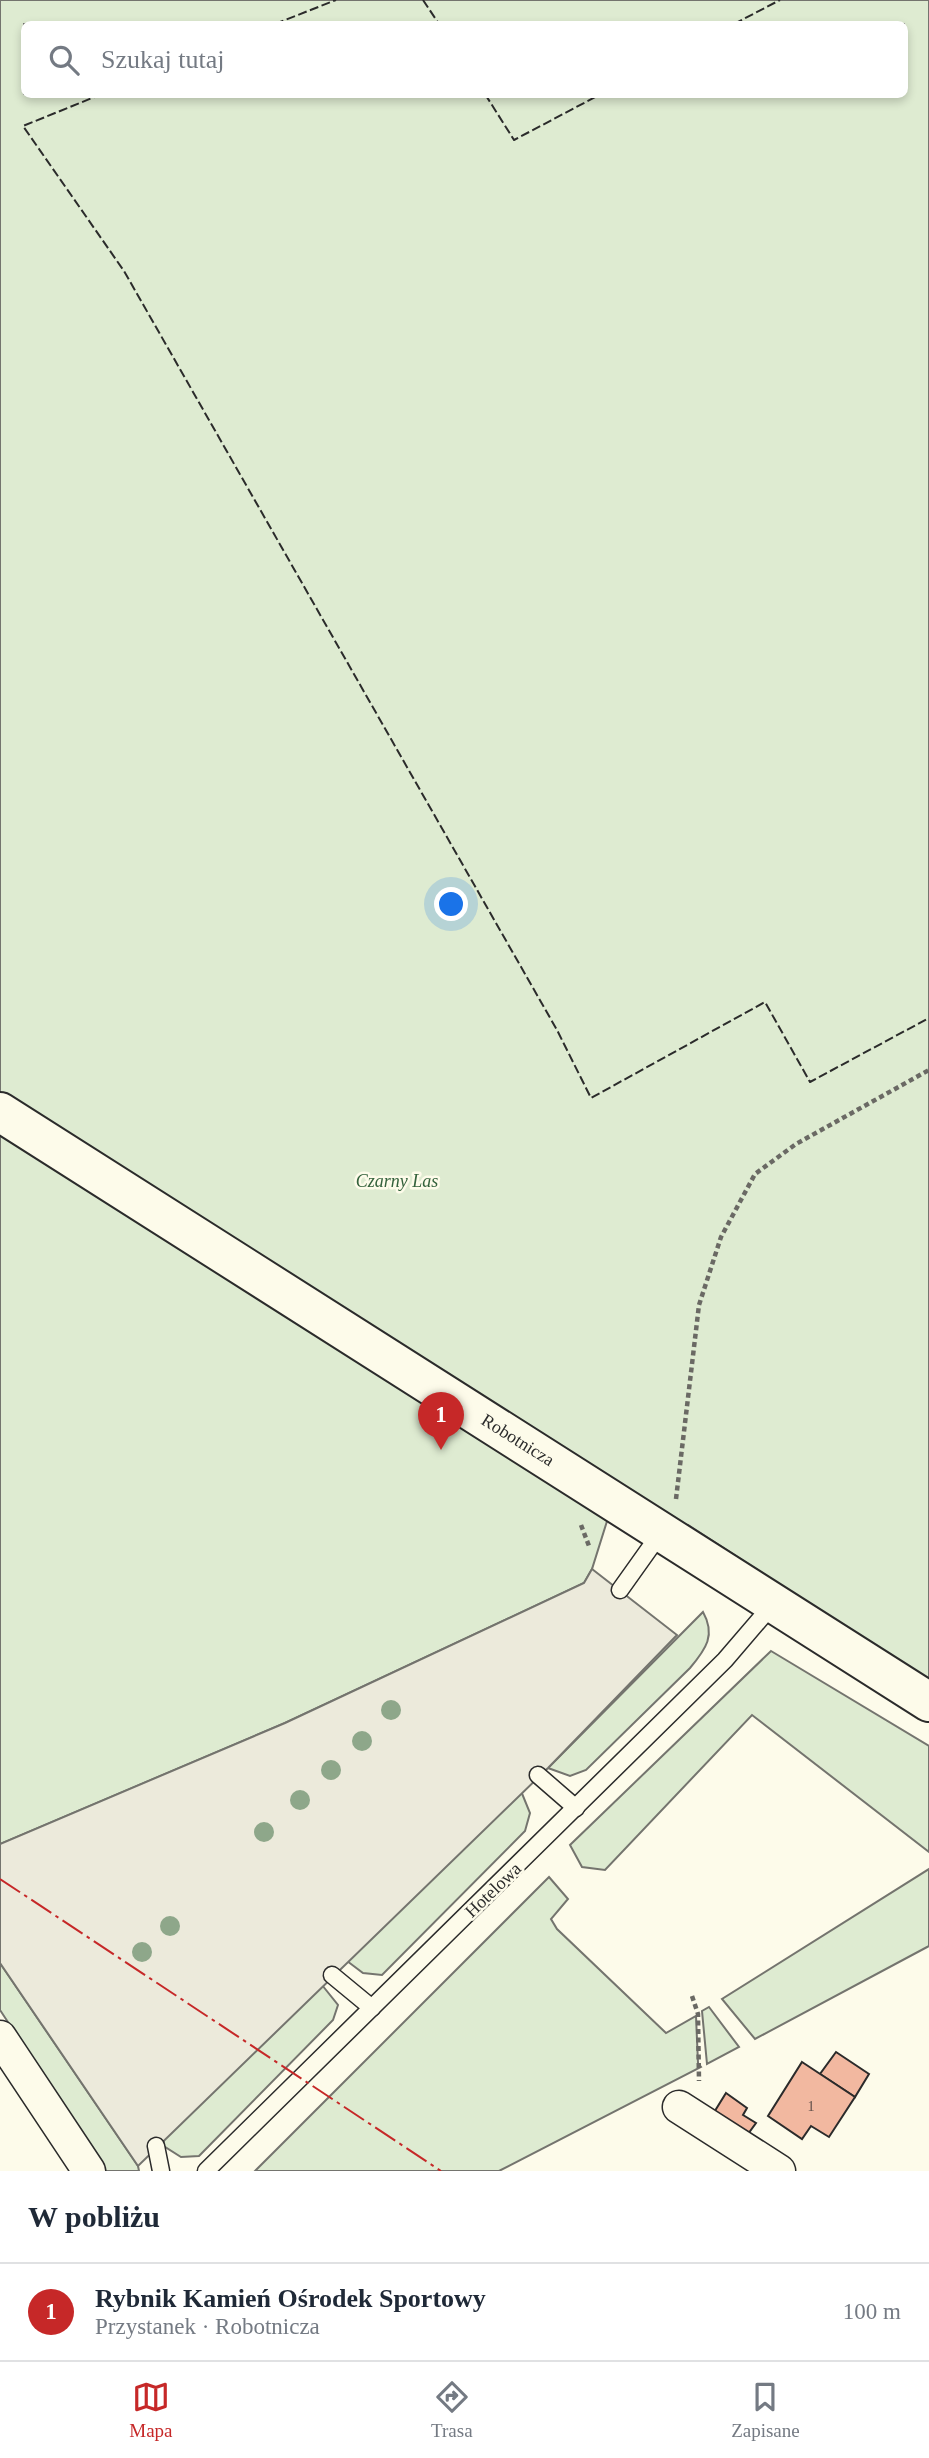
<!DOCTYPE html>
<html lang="pl">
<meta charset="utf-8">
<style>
body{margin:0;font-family:Georgia,serif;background:#f6f6f7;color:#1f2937}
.you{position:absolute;left:452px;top:905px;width:24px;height:24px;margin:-18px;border:5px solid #fff;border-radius:50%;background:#1a73e8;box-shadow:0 0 0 10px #1a73e833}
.badge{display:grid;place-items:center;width:46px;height:46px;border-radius:50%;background:#c62828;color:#fff;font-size:23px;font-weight:700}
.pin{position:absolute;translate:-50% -58px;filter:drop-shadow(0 2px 4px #0008)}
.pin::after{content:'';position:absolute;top:37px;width:24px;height:21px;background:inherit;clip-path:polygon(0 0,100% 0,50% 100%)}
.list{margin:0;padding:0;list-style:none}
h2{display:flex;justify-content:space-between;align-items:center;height:91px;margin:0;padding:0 28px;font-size:30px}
h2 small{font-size:23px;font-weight:400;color:#747a83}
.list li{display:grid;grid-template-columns:46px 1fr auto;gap:21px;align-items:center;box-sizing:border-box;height:98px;padding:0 28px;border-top:2px solid #e0e1e3}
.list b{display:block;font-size:26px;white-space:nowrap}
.list p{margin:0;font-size:23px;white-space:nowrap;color:#747a83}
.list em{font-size:23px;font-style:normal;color:#747a83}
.icon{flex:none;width:38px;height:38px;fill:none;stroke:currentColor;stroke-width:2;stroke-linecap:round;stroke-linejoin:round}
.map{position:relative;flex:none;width:929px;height:2171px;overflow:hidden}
.search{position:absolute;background:#fff;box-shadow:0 4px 10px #0003;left:21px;right:21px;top:21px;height:77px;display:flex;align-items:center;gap:18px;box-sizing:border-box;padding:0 24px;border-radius:10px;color:#747a83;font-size:26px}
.sheet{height:189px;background:#fff}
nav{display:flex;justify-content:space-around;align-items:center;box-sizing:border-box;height:98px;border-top:2px solid #e0e1e3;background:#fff;font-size:19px;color:#747a83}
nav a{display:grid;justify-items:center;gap:4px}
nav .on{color:#c62828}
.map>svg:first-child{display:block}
.green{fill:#deebd1;stroke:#74746e;stroke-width:2;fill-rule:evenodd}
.parking{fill:#eceadb;stroke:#74746e;stroke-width:2}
.building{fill:#f2b8a0;stroke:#2b2b2b;stroke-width:2}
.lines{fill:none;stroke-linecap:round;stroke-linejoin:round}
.service-casing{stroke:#2b2b2b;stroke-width:19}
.minor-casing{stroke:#2b2b2b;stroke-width:35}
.tertiary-casing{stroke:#2b2b2b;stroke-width:42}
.path{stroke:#6a6964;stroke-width:4.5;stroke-dasharray:5 3.5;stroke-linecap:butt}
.service{stroke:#fdfbea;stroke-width:16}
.minor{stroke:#fdfbea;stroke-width:32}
.tertiary{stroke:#fdfbea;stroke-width:38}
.fence{stroke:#2b2b2b;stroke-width:2;stroke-dasharray:9 3.5;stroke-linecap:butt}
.power{stroke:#c62828;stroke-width:2;stroke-dasharray:24 5 3.5 5;stroke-linecap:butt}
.tree{fill:#8ea78a}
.labels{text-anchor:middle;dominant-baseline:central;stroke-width:5;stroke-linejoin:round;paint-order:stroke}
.number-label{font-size:14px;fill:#5d4e48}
.park-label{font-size:18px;font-style:italic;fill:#34623c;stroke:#fdfbea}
.street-label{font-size:18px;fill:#2b2b2b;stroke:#fdfbea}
</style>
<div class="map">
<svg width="929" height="2171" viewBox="0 0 929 2171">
<rect width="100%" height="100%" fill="#fdfbea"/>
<!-- green -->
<g class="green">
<path d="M0 0H929V1681L688 1525 608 1518 592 1569 584 1583 285 1723 0 1844ZM24 24H904V94H24Z"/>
<path d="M703 1612C716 1635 706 1649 690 1668L586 1770 570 1776 548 1768Z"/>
<path d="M771 1651 929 1746V1852L752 1715 605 1870 582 1867 570 1845Z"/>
<path d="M521 1791 530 1813 525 1831 382 1975 363 1973 347 1961Z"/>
<path d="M929 1869V1946L755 2039 722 1999Z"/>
<path d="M549 1877 568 1899 551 1919 557 1929 666 2033 696 2016 698 2063 701 2067 499 2171H255Z"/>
<path d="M0 1963 138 2166 139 2171H106L0 2010Z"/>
<path d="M322 1985 338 2005 333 2020 199 2156 181 2157 159 2143Z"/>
<path d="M709 2007 739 2047 707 2064 702 2011Z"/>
</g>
<!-- parking -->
<path class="parking" d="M592 1569 677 1635 548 1768 138 2166 0 1963V1844L285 1723 584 1583Z"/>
<!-- building -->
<g class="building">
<path d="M836 2052 869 2074 855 2097 820 2074Z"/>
<path d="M802 2062 855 2097 829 2137 811 2126 802 2139 768 2116Z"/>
<path d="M726 2093 747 2108 743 2115 756 2123 745 2138 713 2114Z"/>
</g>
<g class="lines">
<!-- service casing -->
<g class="service-casing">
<g id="service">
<path d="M620 1590 662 1531"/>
<path d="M538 1775 576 1808"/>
<path d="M332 1975 372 2008"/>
<path d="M156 2146 161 2171"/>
<path d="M206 2171 725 1660 773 1604"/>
</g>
</g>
<!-- minor casing -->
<g class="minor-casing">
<g id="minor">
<path d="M0 2037 89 2171"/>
<path d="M679 2107 779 2171"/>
</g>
</g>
<!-- tertiary casing -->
<g class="tertiary-casing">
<path id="tertiary" d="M0 1112 929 1702"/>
</g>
<!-- path -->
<g class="path">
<path d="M676 1499 699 1305 721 1237 755 1174 796 1144 929 1070"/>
<path d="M581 1525 589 1546"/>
<path d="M692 1996 698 2014 699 2081"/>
</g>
<!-- service -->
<use href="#service" class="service"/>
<!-- minor -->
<use href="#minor" class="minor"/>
<!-- tertiary -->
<use href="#tertiary" class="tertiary"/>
<!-- fence -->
<g class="fence">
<path d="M423 0 439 24"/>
<path d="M275 24 336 0"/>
<path d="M734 24 780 0"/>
<path d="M102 94 23 126 124 271 557 1030 591 1098 765 1002 810 1082 929 1018"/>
<path d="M485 94 514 140 601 94"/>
</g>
<!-- power -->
<path class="power" d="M0 1879 441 2171"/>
</g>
<!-- trees -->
<g class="tree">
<circle cx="391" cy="1710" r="10"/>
<circle cx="362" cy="1741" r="10"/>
<circle cx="331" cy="1770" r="10"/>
<circle cx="300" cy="1800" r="10"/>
<circle cx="264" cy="1832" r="10"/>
<circle cx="170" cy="1926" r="10"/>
<circle cx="142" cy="1952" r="10"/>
</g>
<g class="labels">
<!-- number labels -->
<g class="number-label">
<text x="811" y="2106">1</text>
</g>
<!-- park labels -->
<g class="park-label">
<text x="397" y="1181">Czarny Las</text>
</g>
<!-- street labels -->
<g class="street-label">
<text transform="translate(518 1440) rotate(32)">Robotnicza</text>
<text transform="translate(493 1890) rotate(-44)">Hotelowa</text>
</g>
</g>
</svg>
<div class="you"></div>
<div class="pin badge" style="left:441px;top:1450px">1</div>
<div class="search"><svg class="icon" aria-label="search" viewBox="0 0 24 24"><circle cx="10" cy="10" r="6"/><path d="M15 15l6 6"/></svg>Szukaj tutaj</div>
</div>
<section class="sheet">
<h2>W pobliżu<small></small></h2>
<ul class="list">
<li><span class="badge">1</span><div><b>Rybnik Kamień Ośrodek Sportowy</b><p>Przystanek · Robotnicza</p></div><em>100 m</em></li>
</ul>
</section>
<nav>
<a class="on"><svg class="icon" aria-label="map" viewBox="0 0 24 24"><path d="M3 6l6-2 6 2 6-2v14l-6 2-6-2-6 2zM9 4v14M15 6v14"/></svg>Mapa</a>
<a><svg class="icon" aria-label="directions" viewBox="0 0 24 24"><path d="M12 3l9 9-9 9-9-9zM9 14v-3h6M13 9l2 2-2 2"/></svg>Trasa</a>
<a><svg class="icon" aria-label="saved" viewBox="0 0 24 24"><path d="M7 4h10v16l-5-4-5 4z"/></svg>Zapisane</a>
</nav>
